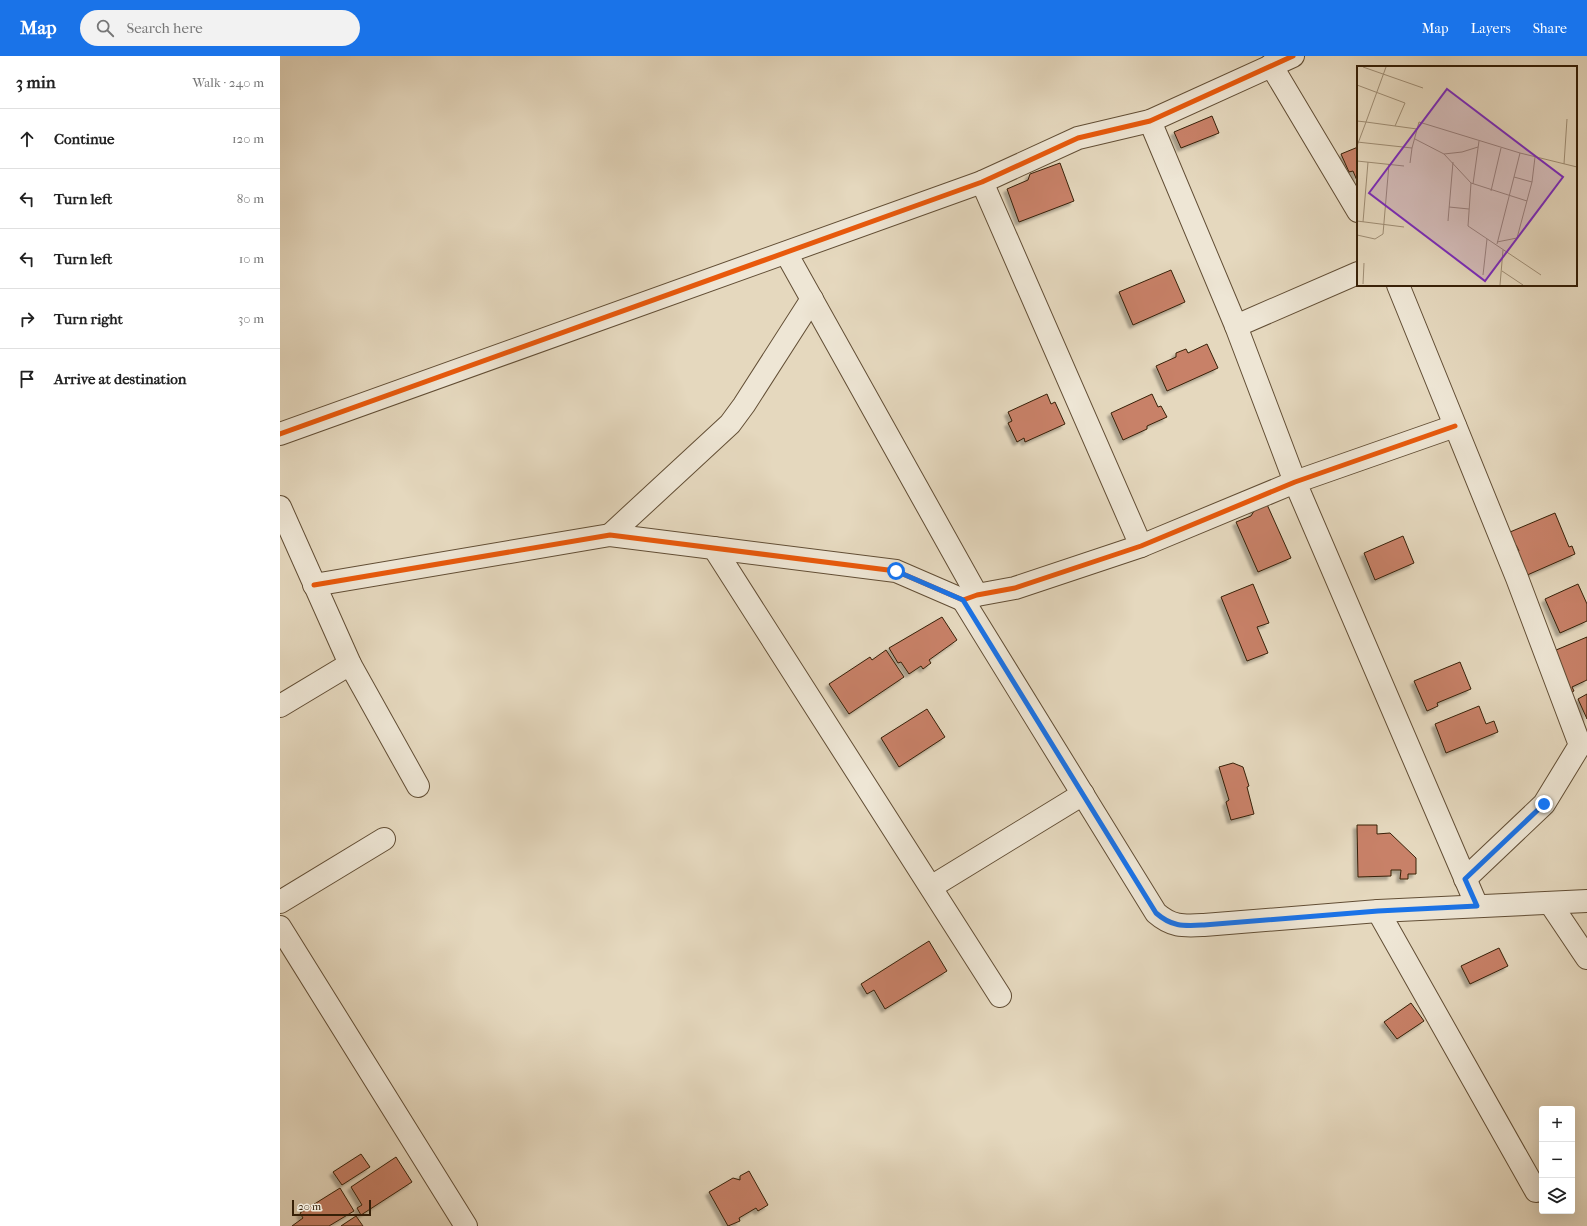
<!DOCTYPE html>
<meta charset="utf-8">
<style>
body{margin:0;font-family:"IM FELL French Canon",serif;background:#f2f2f2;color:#222}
.controls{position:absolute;right:12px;bottom:12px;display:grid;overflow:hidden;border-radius:4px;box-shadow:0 4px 16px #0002}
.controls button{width:36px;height:36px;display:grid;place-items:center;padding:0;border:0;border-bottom:1px solid #e0e0e0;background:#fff;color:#222;font:20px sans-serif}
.scale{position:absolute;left:12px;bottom:10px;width:79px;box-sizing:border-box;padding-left:4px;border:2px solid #372007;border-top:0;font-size:11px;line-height:14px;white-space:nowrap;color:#372007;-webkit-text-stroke:3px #eee6d5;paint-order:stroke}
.stop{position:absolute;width:12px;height:12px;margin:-9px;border:3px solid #1a73e8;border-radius:50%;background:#fff}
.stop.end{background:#1a73e8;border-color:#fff;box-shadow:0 1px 4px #0008}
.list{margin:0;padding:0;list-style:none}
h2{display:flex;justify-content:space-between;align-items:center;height:52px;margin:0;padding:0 16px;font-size:17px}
h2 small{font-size:13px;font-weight:400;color:#767676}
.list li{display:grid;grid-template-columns:26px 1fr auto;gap:12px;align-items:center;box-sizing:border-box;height:60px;padding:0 16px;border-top:1px solid #e0e0e0}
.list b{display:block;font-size:15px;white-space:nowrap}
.list em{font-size:13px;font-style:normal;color:#767676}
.icon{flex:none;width:22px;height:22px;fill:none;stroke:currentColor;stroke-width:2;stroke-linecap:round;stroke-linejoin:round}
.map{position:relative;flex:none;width:1307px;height:1170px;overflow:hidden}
header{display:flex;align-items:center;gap:24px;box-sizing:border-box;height:56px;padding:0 20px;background:#1a73e8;color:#fff}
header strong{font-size:19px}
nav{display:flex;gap:22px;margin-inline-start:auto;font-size:14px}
.search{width:280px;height:36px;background:#f2f2f2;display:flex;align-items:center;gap:10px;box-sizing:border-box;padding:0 14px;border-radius:22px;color:#767676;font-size:15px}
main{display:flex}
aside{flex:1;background:#fff}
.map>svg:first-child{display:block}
.building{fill:#c88168;stroke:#372007;filter:url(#shadow)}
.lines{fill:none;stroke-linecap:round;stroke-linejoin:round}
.minor-casing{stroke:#624e35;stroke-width:24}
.minor{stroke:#eee6d5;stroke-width:22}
.cycleway-casing{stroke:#eee6d5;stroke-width:8}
.cycleway{stroke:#e8590c;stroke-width:5}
.route{stroke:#1a73e8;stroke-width:5}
.inset-road{fill:none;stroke:#9f8e75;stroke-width:1}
.view{fill:#7b2cbf;fill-opacity:0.15;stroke:#7b2cbf;stroke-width:2}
.inset-edge{fill:none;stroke:#372007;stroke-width:2}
</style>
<header>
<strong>Map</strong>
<div class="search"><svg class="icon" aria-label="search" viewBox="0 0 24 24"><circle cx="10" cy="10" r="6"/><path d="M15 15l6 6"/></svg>Search here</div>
<nav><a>Map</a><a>Layers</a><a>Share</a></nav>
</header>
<main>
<aside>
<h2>3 min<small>Walk · 240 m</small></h2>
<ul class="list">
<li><svg class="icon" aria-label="ahead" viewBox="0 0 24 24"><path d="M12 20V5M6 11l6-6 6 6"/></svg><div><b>Continue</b></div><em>120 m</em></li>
<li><svg class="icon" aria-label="left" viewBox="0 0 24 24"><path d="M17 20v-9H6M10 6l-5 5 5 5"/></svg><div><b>Turn left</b></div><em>80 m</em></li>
<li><svg class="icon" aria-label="left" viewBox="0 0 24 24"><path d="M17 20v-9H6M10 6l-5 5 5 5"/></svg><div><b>Turn left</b></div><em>10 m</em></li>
<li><svg class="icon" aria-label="right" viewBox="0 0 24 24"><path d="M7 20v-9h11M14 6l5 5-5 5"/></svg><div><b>Turn right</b></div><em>30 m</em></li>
<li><svg class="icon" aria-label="arrive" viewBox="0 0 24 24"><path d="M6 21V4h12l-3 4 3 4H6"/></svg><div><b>Arrive at destination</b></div></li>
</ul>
</aside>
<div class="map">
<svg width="1307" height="1170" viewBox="0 0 1307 1170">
<defs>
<filter id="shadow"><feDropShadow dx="-3.5" dy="3.5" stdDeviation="1" flood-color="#0004"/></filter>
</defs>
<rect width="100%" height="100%" fill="#e5d8be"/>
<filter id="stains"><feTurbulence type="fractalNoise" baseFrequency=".005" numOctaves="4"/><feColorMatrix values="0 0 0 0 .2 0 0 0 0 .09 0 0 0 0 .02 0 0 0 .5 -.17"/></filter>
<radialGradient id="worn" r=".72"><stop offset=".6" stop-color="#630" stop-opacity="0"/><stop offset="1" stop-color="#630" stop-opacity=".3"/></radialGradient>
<!-- building -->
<g class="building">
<path d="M932 60 939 77 901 92 894 76Z"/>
<path d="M1078 91V127L1073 115 1069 116 1061 98Z"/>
<path d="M780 107 794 145 739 166 727 133 748 124 750 118Z"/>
<path d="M891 214 905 246 853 269 839 236Z"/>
<path d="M927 288 938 312 887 335 876 310 896 301V297L906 293 908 297Z"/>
<path d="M767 338 771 348 775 346 785 368 745 386 744 382 737 386 728 367 732 365 728 356Z"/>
<path d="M872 338 878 351 881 350 887 361 867 370V373L843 384 831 357Z"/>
<path d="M985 444 1011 502 978 516 956 466 971 460 979 447Z"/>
<path d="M1275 457 1289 491 1292 490 1295 498 1245 520 1236 498 1239 495 1236 489 1229 492 1223 479Z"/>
<path d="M1123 480 1134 507 1095 524 1084 497Z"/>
<path d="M973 528 989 567 977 571 988 597 967 605 941 541Z"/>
<path d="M1298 528 1307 548V565L1280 577 1265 543Z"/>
<path d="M662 561 677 584 649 604 651 607 643 613 641 610 629 618 621 606 618 607 609 592Z"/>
<path d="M1307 581V624L1292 631 1294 635 1287 638 1269 597Z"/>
<path d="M606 594 624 621 569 658 549 628 590 601 592 604Z"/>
<path d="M1180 606 1191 633 1157 647 1158 650 1147 655 1134 625Z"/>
<path d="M1307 638V663L1298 643Z"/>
<path d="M1199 650 1206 668 1214 665 1218 676 1166 697 1155 668Z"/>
<path d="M647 653 665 681 619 711 601 682Z"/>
<path d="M953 707 963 711 969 730 967 731 974 758 951 764 946 746 949 744 939 711Z"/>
<path d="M1077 769H1097V778L1110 777 1136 802V818H1128V823H1120L1121 814H1111V820L1078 821Z"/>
<path d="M649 885 667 915 605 953 594 934 587 938 581 928Z"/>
<path d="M1219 892 1228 910 1190 928 1181 910Z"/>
<path d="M1131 947 1144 965 1117 983 1104 966Z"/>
<path d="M81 1098 90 1111 62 1129 53 1116Z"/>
<path d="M116 1101 132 1126 81 1159 77 1152 82 1149 71 1131Z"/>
<path d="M469 1115 488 1149 478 1155 476 1152 459 1162 460 1165 448 1170 429 1136 453 1122 460 1124V1120Z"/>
<path d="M60 1132 74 1155 49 1170H12L23 1162 20 1157Z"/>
<path d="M76 1160 83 1170H61Z"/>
</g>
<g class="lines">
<!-- minor casing -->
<g class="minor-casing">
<g id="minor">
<path d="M991 9 1078 155"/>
<path d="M870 65 956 270"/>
<path d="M702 126 861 490"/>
<path d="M506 197 697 539"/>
<path d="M1078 217 956 270 1015 426 1197 850"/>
<path d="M1118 229 1237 522 1300 689 1264 748 1185 823"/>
<path d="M0 378 702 126 798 82 870 65 1013 0"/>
<path d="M0 451 70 608 0 650"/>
<path d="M330 479 450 368 464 349 532 243"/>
<path d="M434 492 720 940"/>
<path d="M34 529 330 479 616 515 683 544 697 539 735 532 861 490 1015 426 1175 370"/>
<path d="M683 544 876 857C892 871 903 870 924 869L1098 855 1307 845"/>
<path d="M70 608 138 730"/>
<path d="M651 831 803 738"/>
<path d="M0 846 104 783"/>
<path d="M1270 847 1307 902"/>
<path d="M1098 855 1256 1135"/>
<path d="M0 871 186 1170"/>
</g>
</g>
<!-- minor -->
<use href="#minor" class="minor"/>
<!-- cycleway casing -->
<g class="cycleway-casing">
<g id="cycleway">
<path d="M0 378 702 126 798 82 870 65 1013 0"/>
<path d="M34 529 330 479 616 515 683 544 697 539 735 532 861 490 1015 426 1175 370"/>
</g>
</g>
<!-- cycleway -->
<use href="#cycleway" class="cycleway"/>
</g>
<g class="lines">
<!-- route -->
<path class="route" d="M616 515 683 544 876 857C892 871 903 870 924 869L1098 855 1197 850 1185 823 1264 748"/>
</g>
<!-- overview -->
<g transform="translate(1077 10)">
<rect width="220" height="220" fill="#e5d8be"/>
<path class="inset-road" d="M6 1 66 22M29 1 9 56 60 63M0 19 48 37 38 60M0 55 9 56 0 80M58 73 87 88 114 117 170 135M0 76 55 82 62 56 163 87 220 101M87 88 105 86 121 81M0 95 47 100M53 97 55 82M207 98 210 53M157 111 163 87M114 117 111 160 184 209M116 118 122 75M134 125 144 82M92 141 112 143M0 155 47 161M91 155 96 96M6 156 11 96M0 169 18 173 26 168 32 98M140 176 160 172 175 116 178 91M140 178 157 111 175 116M145 205 166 219M126 209 130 173M6 218 7 197M143 219 146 184"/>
<path class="view" d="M90 23 206 111 128 215 12 127Z"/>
<rect width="220" height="220" class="inset-edge"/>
</g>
<rect width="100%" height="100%" filter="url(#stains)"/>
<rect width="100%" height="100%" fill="url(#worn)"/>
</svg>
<div class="controls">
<button>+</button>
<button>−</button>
<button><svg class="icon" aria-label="layers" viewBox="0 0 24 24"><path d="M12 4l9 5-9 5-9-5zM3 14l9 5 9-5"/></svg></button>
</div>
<div class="scale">20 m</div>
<div class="stop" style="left:616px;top:515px"></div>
<div class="stop end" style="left:1264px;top:748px"></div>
</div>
</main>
